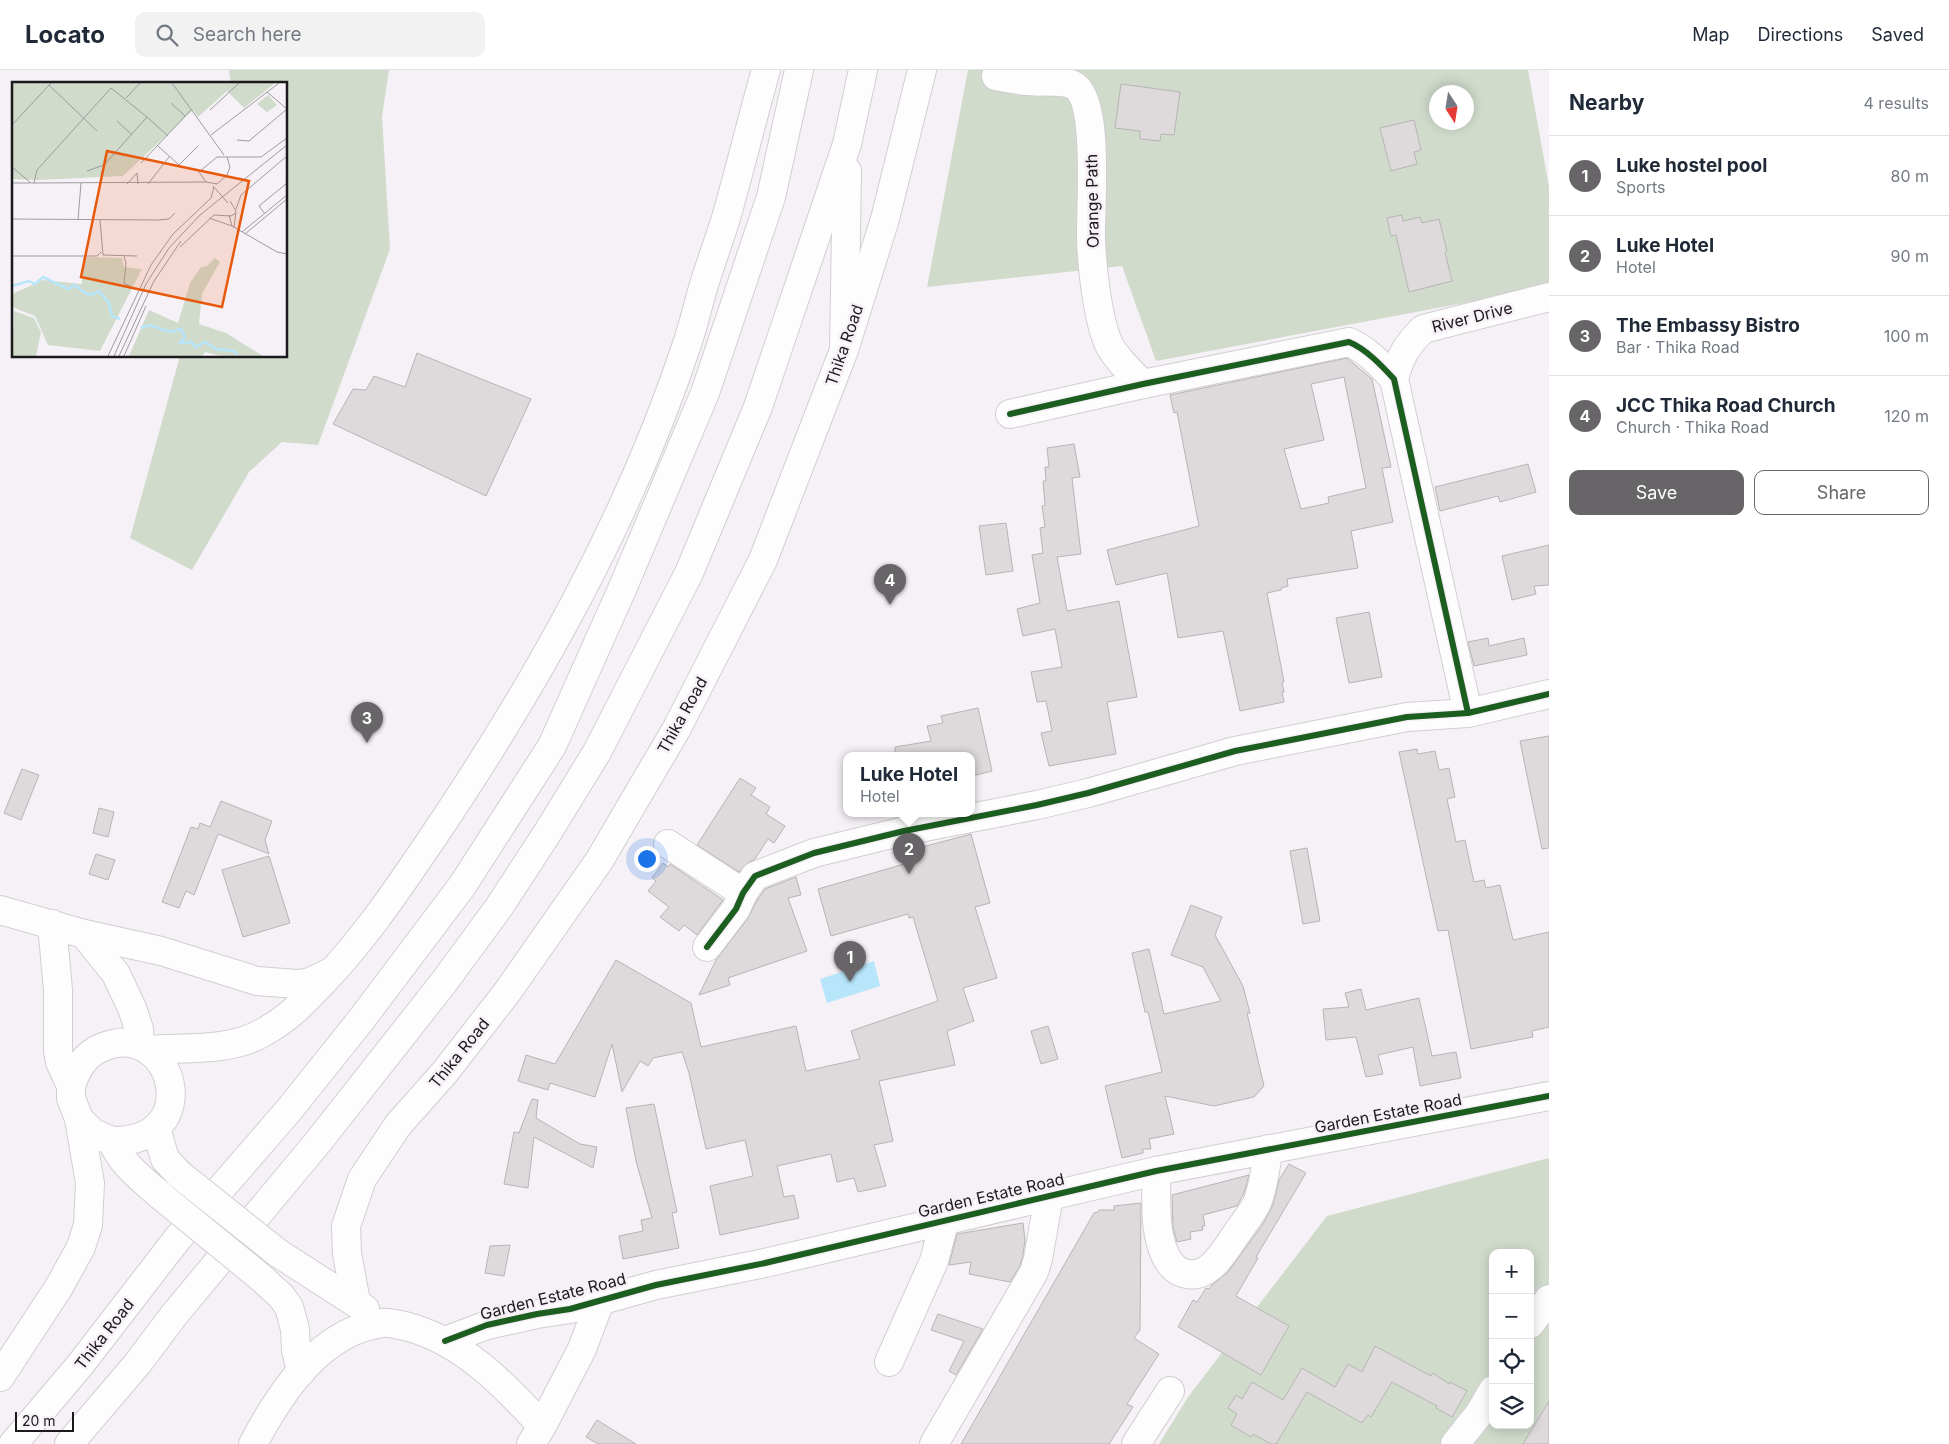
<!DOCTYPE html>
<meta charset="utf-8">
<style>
body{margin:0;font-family:Inter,sans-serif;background:#f2f2f3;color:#1f2937}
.controls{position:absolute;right:15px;bottom:15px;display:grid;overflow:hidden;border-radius:10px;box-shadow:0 2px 12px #0003}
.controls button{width:45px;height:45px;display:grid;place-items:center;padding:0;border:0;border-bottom:1px solid #e0e1e3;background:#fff;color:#1f2937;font:25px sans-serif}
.compass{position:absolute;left:1429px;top:15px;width:45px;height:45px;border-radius:50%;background:#fff;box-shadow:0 2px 12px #0003;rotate:168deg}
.scale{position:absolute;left:15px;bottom:12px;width:59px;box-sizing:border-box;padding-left:5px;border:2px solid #1b191c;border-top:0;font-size:14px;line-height:18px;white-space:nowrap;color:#1b191c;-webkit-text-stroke:4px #f7f0f7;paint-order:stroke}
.you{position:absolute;left:646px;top:788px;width:18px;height:18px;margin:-12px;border:4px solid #fff;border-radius:50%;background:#1a73e8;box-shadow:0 0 0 8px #1a73e833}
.badge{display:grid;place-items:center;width:32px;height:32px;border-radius:50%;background:#686568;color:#fff;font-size:16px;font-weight:700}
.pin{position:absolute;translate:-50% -41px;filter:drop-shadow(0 1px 2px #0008)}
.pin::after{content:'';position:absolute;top:26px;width:18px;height:15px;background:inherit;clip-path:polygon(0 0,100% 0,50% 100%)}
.popup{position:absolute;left:843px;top:682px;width:132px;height:65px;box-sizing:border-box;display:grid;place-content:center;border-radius:10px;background:#fff;filter:drop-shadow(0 1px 4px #0005);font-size:16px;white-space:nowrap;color:#747a83}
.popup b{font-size:19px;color:#1f2937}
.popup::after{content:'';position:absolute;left:50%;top:100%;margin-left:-10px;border:10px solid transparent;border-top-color:#fff}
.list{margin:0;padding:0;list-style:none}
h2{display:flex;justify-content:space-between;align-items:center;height:65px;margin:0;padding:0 20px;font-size:21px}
h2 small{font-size:16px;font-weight:400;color:#747a83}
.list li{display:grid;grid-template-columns:32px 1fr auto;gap:15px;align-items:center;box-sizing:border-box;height:80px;padding:0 20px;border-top:1px solid #e0e1e3}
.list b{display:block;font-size:19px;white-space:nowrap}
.list p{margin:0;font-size:16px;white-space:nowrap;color:#747a83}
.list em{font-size:16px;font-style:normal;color:#747a83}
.actions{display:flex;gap:10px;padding:15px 20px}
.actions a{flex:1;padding:11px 0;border:1px solid #686568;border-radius:10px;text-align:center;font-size:18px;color:#686568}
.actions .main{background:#686568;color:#fff}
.icon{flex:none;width:28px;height:28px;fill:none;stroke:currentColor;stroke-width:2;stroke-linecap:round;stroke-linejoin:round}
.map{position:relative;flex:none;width:1549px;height:1374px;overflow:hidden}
header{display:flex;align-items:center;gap:30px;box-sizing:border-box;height:70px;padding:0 25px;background:#fff;border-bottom:1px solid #e0e1e3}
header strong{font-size:24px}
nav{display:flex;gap:28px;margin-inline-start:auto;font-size:18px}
.search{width:350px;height:45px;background:#f2f2f3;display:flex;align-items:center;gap:12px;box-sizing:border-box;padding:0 18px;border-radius:10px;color:#747a83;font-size:19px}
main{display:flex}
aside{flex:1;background:#fff}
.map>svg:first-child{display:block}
.green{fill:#d0dbcc;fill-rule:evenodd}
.water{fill:#b7e6fa}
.building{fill:#dedadb;stroke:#b8b4b6;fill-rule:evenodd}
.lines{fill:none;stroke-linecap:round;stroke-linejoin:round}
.minor-casing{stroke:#d1ced2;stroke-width:30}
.major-casing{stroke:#d1ced2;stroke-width:30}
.highway-casing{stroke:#d1ced2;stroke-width:30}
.minor{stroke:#fefdfe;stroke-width:28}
.major{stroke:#fefdfe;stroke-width:28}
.highway{stroke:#fefdfe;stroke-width:28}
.major-bridge-casing{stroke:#d1ced2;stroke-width:30;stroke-linecap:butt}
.major-bridge{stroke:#fefdfe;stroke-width:28}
.cycleway-casing{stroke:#f7f0f7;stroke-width:9}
.cycleway{stroke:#1b5e20;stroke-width:6}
.labels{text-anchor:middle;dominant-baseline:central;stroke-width:5;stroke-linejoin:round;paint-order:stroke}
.street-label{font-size:16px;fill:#1b191c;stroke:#f7f0f7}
.inset-river{fill:none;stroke:#b7e6fa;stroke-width:2.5}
.inset-road{fill:none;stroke:#9e9b9f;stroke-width:1}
.view{fill:#e8590c;fill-opacity:0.15;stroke:#e8590c;stroke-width:2.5}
.inset-edge{fill:none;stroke:#1b191c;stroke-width:2.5}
</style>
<header>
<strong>Locato</strong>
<div class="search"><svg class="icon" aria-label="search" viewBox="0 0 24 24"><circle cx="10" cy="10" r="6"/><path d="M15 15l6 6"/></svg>Search here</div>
<nav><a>Map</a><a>Directions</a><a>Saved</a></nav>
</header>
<main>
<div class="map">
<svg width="1549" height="1374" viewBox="0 0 1549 1374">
<rect width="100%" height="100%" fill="#f6f1f6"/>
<!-- green -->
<g class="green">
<path d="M229 0H389L382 47 390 179 318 375 282 372 249 402 192 500 130 468 180 286H286V14H231Z"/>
<path d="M968 0H1528L1549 117V217L1156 291 1122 196 927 217ZM1436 22H1466V52H1436Z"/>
<path d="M1549 1088V1374H1159L1188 1327 1327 1146ZM1493 1183H1530V1355H1493Z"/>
</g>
<!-- water -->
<path class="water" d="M874 891 880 916 827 933 820 909Z"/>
<!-- building -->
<g class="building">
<path d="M1121 14 1180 22 1174 65 1161 64 1160 71 1140 69V61L1115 58Z"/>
<path d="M1414 50 1421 80 1414 82 1417 94 1391 101 1380 58Z"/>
<path d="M1402 145 1403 151 1420 147 1422 153 1439 149 1447 181 1445 182 1452 211 1409 222 1396 165 1391 166 1387 148Z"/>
<path d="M417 283 531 329 486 426 333 354 353 319 366 320 374 306 405 317Z"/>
<path d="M1347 288 1372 309 1391 397 1382 398 1393 452 1351 461 1358 498 1287 509 1288 516 1281 518V520L1267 523 1284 612 1282 613 1284 622H1282L1284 632 1240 641 1223 561 1178 568 1167 503 1116 515 1107 480 1199 456 1177 342 1174 343 1170 325ZM1344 307 1366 418 1328 427 1329 433 1301 439 1284 379 1324 370 1311 314Z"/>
<path d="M1074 374 1080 407 1072 408 1081 484 1057 487 1067 541 1119 531 1137 627 1107 632 1116 684 1049 696 1041 663 1052 661 1046 631 1037 632 1031 602 1062 597 1055 559 1023 566 1017 539 1040 533 1032 485 1043 483 1040 458 1045 457 1042 436 1045 435 1043 411H1046L1045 397H1049L1047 378Z"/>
<path d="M1528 394 1536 422 1500 432 1498 426 1440 441 1435 417Z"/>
<path d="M1006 453 1013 501 986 505 979 456Z"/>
<path d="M1549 475V515L1534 516 1536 524 1512 530 1502 486Z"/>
<path d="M1369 542 1382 607 1349 613 1336 548Z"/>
<path d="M1488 568 1489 576 1524 568 1527 585 1474 596 1468 572Z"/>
<path d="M978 638 992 701 972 706V685H895V677L931 671 927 656 943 653 941 646Z"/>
<path d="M1549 666V778L1542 779 1520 671Z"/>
<path d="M1417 679 1418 684 1435 681 1439 700 1449 698 1455 727 1447 729 1456 772 1465 770 1474 812 1484 810 1486 818 1500 815 1513 870 1549 862V957L1532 961 1533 967 1471 979 1448 860 1438 861 1399 682Z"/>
<path d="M22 699 39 705 21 750 4 743Z"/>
<path d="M740 708 756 718 751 725 770 737 766 744 785 756 774 773 768 769 755 789 749 792 739 802 697 775Z"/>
<path d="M221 731 272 751 265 770 269 784 218 764 194 825 186 821 179 838 162 832 191 757 198 759 200 753 210 757Z"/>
<path d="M99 738 114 742 108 767 93 763Z"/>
<path d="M971 764 990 833 975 837 997 908 963 918 974 951 947 961 955 995 879 1011 893 1071 874 1075 886 1116 858 1122 854 1108 837 1112 831 1084 777 1096 784 1127 794 1125 799 1148 720 1165 710 1116 753 1106 745 1070 706 1079 689 1003 682 982 653 988 648 996 640 991 622 1022 612 974 595 1027 550 1013 548 1020 518 1011 526 985 555 994 616 890 691 933 701 977 796 956 806 1001 860 989 851 961 938 931 913 847 909 848 908 844 831 866 818 819 918 790 915 779Z"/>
<path d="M1307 778 1320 851 1303 854 1290 781Z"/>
<path d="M96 784 115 790 108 810 89 804Z"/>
<path d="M269 786 290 853 243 867 222 800Z"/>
<path d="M663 793 668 797 670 794 723 830 697 865 684 855 679 861 660 847 669 837 648 821 656 811 652 808Z"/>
<path d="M796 807 801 825 788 828 807 881 728 908 730 915 699 925 716 890 748 848 757 831 765 819Z"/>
<path d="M1191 835 1222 847 1215 865 1243 916 1250 943H1247L1264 1016 1254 1027 1214 1036 1165 1026 1174 1064 1149 1069 1151 1079H1143V1083L1122 1088 1105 1016 1162 1002 1148 942H1145L1132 883 1149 879 1164 944 1221 931 1203 897 1171 885Z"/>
<path d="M1361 919 1366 940 1419 928 1432 986 1456 982 1461 1008 1420 1016 1413 977 1378 985 1383 1004 1366 1007 1356 967 1326 970 1323 939 1349 937 1345 923Z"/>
<path d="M1048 956 1058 989 1041 994 1031 961Z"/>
<path d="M532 1029 538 1030 536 1048 580 1074 597 1077 593 1098 534 1067 528 1118 504 1114 514 1062 519 1063Z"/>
<path d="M654 1034 677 1142 672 1143 679 1178 623 1189 619 1166 643 1161 641 1150 652 1148 636 1091 626 1038Z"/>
<path d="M1289 1094 1306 1103 1256 1187 1258 1188 1236 1226 1289 1256 1261 1305 1178 1257 1193 1230 1197 1232 1206 1218 1209 1219 1212 1215 1228 1202 1263 1154 1273 1135 1279 1110Z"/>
<path d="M1249 1105 1244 1123 1237 1136 1203 1145 1205 1156H1202L1203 1160 1190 1162 1191 1169 1177 1172 1173 1157 1172 1125Z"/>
<path d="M1141 1133 1140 1260 1134 1268 1159 1284 1127 1334 1133 1337 1109 1374H961L1094 1143 1098 1142 1099 1140H1114V1136Z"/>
<path d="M1023 1153 1025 1170 1023 1185 1020 1196 1010 1212 969 1204 971 1192 949 1195 957 1164Z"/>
<path d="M510 1175 504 1206 485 1203 490 1176Z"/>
<path d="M938 1244 983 1259 956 1305 949 1301 964 1271 931 1260Z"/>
<path d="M1375 1276 1431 1306 1433 1303 1449 1314 1450 1312 1467 1321 1452 1347 1436 1338 1437 1336 1392 1312 1371 1347 1368 1345 1362 1353 1307 1322 1276 1374H1271L1253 1364 1251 1367 1231 1355 1237 1344 1228 1338 1236 1325 1242 1329 1252 1312 1283 1330 1302 1298 1335 1317 1348 1294 1362 1302Z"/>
<path d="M1549 1331V1374H1523Z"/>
<path d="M597 1350 636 1374H598L586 1367Z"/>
</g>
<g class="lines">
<!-- minor casing -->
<g class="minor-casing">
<g id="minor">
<path d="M996 6C1006 8 1016 10 1026 11 1040 13 1064 9 1075 16 1100 34 1090 139 1091 169 1092 197 1097 244 1107 270 1112 284 1132 304 1143 314"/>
<path d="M1394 309C1400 287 1406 276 1423 259L1549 227"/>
<path d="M1010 344 1143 314 1349 272C1366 279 1381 295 1394 309L1468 643"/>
<path d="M668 774 743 823"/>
<path d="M0 840 84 864 116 904 132 938 139 959 140 976"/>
<path d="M52 854 58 920V981L60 992 71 1016V1028L79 1049 93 1063 112 1071C123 1096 141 1108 161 1126"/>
<path d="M707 877 736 839 743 823 755 806 814 783 904 761 1037 735 1088 723 1235 681 1407 647 1468 643 1549 624"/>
<path d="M156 1058 165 1089 179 1104"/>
<path d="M1156 1101C1157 1125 1154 1154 1162 1177 1166 1188 1171 1199 1183 1203 1210 1212 1226 1178 1239 1160 1245 1152 1251 1144 1256 1135 1264 1119 1265 1096 1269 1079"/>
<path d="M259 1206 281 1226 289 1237 295 1259 296 1280 301 1302"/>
<path d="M1530 1254 1549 1229"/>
<path d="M445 1271 487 1255 537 1244 570 1239 656 1215 765 1193 1156 1101 1549 1026"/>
<path d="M889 1292 934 1191 945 1149"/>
<path d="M542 1356 582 1279 600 1231"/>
<path d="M934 1374 1034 1202 1038 1189 1049 1126"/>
<path d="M1136 1374 1170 1321"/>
<path d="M1455 1374 1479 1344 1493 1320"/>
</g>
</g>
<!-- major casing -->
<g class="major-casing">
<g id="major">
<path d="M84 864 161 881 257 911 297 914 308 913 329 903"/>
<path d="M148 980C185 977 229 982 262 963 285 951 301 935 318 917 361 873 393 826 427 776 533 620 629 451 688 271 694 253 698 235 703 218 710 194 719 171 726 148 740 99 752 49 766 0"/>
<path d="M71 1016C77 998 85 984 103 977 174 948 207 1073 112 1071"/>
<path d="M278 1183 365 1239"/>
<path d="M356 1232 347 1184 346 1156 362 1109 398 1055 445 1002 508 921 599 791 677 658 763 490 844 280 885 149 922 0"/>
<path d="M0 1307 59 1217 81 1177 88 1155 90 1113 79 1049"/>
<path d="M253 1374C280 1323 320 1261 382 1253 390 1252 397 1255 405 1256 461 1270 504 1314 542 1356L531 1374"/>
</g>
</g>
<!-- highway casing -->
<g class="highway-casing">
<g id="highway">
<path d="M844 280 847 101"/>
<path d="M13 1374 80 1295 178 1168 289 1040 361 950 462 816 552 676 623 517 705 323 771 127 799 0"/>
<path d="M69 1374 138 1293 174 1245 318 1072 444 912 499 837 546 765 597 682 689 503 758 337 847 74 863 0"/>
</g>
</g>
<!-- minor -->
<use href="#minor" class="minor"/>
<!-- major -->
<use href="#major" class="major"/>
<!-- highway -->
<use href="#highway" class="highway"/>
<!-- major-bridge casing -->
<g class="major-bridge-casing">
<g id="major-bridge">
<path d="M179 1104 278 1183"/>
<path d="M161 1126 259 1206"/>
</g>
</g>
<!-- major-bridge -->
<use href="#major-bridge" class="major-bridge"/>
<!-- cycleway casing -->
<g class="cycleway-casing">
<g id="cycleway">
<path d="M1010 344 1143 314 1349 272C1366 279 1381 295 1394 309L1468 643"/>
<path d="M707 877 736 839 743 823 755 806 814 783 904 761 1037 735 1088 723 1235 681 1407 647 1468 643 1549 624"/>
<path d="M445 1271 487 1255 537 1244 570 1239 656 1215 765 1193 1156 1101 1549 1026"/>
</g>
</g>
<!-- cycleway -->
<use href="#cycleway" class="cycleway"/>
</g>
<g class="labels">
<!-- street labels -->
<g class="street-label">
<text transform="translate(1092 131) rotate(-91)">Orange Path</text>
<text transform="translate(1472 247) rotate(-14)">River Drive</text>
<text transform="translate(844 275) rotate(-71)">Thika Road</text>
<text transform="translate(682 645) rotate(-61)">Thika Road</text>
<text transform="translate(459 983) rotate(-51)">Thika Road</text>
<text transform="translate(1388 1043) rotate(-11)">Garden Estate Road</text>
<text transform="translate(991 1125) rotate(-13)">Garden Estate Road</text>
<text transform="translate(553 1226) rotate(-14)">Garden Estate Road</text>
<text transform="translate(104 1264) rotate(-52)">Thika Road</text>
</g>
</g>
<!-- overview -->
<g transform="translate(12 12)">
<rect width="275" height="275" fill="#f6f1f6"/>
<path d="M0 1H263L232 26 215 9 186 35 181 28 111 94 26 98 0 97ZM256 13 265 23 255 30 245 22ZM71 175 110 176 112 185 130 187 88 269 36 263 23 234 0 225V212L31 198 70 202ZM203 176 208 180 190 212 187 242 214 251 251 274H209L193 270 190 274H117L137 228 166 241 178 201 189 185 195 184ZM2 229 22 236 29 250 24 274H0Z" fill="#d0dbcc"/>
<path class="inset-river" d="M0 204 17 199 23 202 31 195 56 207 63 203 73 211 80 213 87 209 97 221 100 234 108 237M129 246 137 243 159 250 169 247 173 255 168 261 179 260 184 265 193 260 204 267 222 269 226 274"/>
<path class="inset-road" d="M160 1 212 73M37 3 85 49M255 10 275 27M114 16 128 1M159 21 173 34M198 28 227 1M105 39 120 53M0 43 39 1M199 53 267 1M225 58 237 59 275 27M146 64 167 83 186 64M215 75 218 85 215 93 205 102 194 100 187 90 205 75H249L275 56M129 81 179 28M0 85 19 101 194 100M75 89 92 83 135 35 156 54M0 101H18M22 101 25 88 99 6 135 35M115 102 125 91 126 102M136 102 157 75M201 104 216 121M218 119 224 129 222 146M224 127 229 113 275 74M253 132 247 124 275 101M217 133 220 144 265 170 275 172M197 136 220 144M0 137 146 138 157 137 163 131M66 138 69 101M88 138 91 173 125 174M230 150 275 113M233 152 275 117M168 165 202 133 219 134 224 131M0 174H85L89 170M112 174 114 181 112 201 119 205M96 274 139 183 161 152 199 116 202 105M102 274 134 202 157 166 188 133 275 63M107 274 142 199 169 159M112 274 134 224"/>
<path class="view" d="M95 69 237 99 210 225 69 195Z"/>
<rect width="275" height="275" class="inset-edge"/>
</g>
</svg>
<div class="controls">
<button>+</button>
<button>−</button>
<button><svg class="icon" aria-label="locate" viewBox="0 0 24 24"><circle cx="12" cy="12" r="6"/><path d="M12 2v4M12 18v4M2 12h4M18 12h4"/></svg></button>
<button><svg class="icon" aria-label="layers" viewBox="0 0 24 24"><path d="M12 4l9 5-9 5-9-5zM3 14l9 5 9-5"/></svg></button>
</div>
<svg class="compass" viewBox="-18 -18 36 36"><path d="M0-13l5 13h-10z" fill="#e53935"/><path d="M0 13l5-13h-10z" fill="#747a83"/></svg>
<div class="scale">20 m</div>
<div class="you"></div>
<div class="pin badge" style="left:850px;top:912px">1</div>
<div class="pin badge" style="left:909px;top:804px">2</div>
<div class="popup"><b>Luke Hotel</b>Hotel</div>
<div class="pin badge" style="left:367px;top:673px">3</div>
<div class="pin badge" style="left:890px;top:535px">4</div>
</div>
<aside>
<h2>Nearby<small>4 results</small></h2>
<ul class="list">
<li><span class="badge">1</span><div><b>Luke hostel pool</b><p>Sports</p></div><em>80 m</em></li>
<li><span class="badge">2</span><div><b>Luke Hotel</b><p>Hotel</p></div><em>90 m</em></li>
<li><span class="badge">3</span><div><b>The Embassy Bistro</b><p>Bar · Thika Road</p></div><em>100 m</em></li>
<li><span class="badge">4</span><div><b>JCC Thika Road Church</b><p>Church · Thika Road</p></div><em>120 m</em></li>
</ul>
<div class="actions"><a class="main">Save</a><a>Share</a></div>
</aside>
</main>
